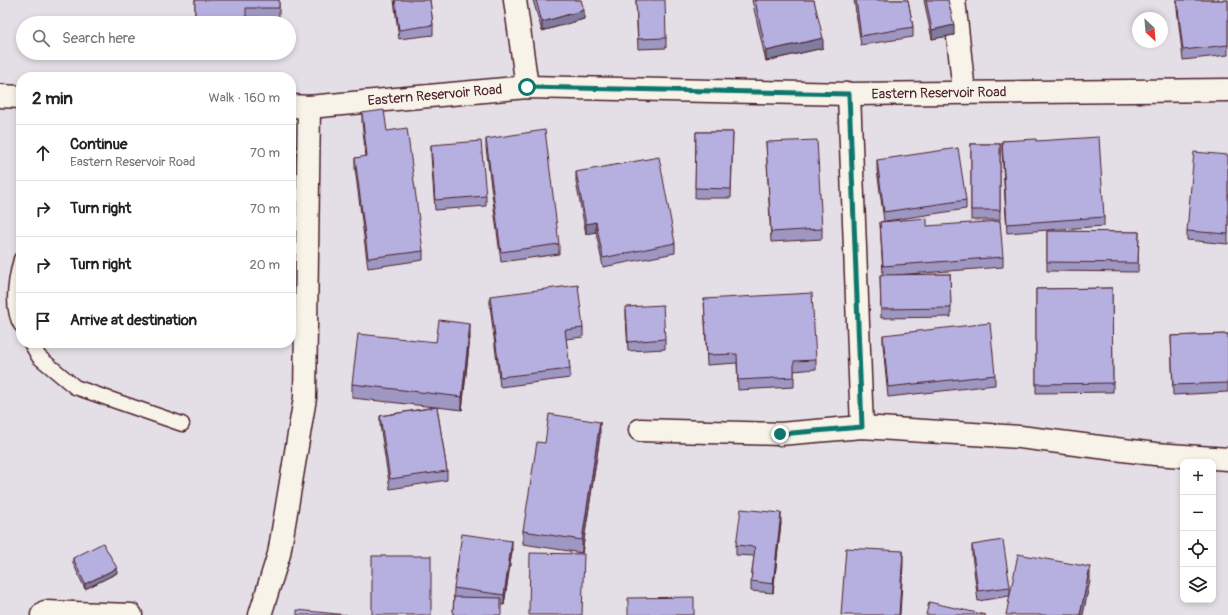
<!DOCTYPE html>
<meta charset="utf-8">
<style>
body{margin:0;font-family:Pangolin,sans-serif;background:#f2f2f2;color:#222}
.controls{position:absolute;right:12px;bottom:12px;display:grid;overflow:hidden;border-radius:8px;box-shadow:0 2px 6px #0003}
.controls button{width:36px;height:36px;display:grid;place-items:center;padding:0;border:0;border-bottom:1px solid #e0e0e0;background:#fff;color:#222;font:20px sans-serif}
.compass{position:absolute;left:1132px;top:12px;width:36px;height:36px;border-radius:50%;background:#fff;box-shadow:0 2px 6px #0003;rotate:154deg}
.stop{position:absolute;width:12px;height:12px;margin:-9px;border:3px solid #0f766e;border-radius:50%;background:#fff}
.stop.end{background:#0f766e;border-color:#fff;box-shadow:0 1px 4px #0008}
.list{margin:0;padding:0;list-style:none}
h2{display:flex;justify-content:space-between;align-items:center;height:52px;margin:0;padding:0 16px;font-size:17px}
h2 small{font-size:13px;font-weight:400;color:#767676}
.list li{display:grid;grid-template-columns:26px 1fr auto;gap:12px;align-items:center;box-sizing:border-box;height:56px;padding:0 16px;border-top:1px solid #e0e0e0}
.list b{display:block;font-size:15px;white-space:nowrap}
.list p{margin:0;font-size:13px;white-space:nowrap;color:#767676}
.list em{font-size:13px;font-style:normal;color:#767676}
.icon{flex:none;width:22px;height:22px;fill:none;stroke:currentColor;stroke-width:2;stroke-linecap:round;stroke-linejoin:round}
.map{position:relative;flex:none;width:1228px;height:615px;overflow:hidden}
.search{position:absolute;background:#fff;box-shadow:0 2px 6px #0003;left:16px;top:16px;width:280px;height:44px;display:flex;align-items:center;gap:10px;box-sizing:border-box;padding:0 14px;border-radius:22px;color:#767676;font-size:15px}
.panel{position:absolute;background:#fff;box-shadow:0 2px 6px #0003;left:16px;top:72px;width:280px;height:276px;border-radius:16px}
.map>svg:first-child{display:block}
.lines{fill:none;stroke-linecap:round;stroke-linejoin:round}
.lane-casing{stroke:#4a1f2b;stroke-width:17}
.street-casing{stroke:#4a1f2b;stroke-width:25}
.lane{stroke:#f7f3e8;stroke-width:14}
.street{stroke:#f7f3e8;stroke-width:22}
.wall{fill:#9d97c2;stroke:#4a1f2b}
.shaded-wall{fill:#7f7b9e;stroke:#4a1f2b}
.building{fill:#b6b0e1;stroke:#4a1f2b}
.route{stroke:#0f766e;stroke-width:5}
.labels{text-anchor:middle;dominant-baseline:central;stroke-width:3;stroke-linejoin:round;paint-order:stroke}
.street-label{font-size:14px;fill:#4a1f2b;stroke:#f7f3e8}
</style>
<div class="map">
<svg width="1228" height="615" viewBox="0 0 1228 615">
<rect width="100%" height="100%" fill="#e4dfe6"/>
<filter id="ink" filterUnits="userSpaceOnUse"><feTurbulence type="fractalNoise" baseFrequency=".025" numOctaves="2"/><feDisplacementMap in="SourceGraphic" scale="8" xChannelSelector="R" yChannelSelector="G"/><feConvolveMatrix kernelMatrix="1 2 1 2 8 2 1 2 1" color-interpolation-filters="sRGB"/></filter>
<g filter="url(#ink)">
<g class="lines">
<!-- lane casing -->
<g class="lane-casing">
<g id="lane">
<path d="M21 259C16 278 11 308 21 325"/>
<path d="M31 343 39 357 75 387 182 424"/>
</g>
</g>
<!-- street casing -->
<g class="street-casing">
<g id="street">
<path d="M515 0 527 87"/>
<path d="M954 0 964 92"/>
<path d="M849 94 862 427"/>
<path d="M0 96 21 97"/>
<path d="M291 106 309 107 527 87 849 94 1228 90"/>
<path d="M640 430 780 434 862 427 1020 437 1155 454 1228 459"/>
<path d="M42 615 45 612 131 615"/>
<path d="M260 615 279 554 305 398 309 107"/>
</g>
</g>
<!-- lane -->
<use href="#lane" class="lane"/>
<!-- street -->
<use href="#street" class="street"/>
</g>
<!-- wall -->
<g class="wall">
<path d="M195 0H279V18L246 17V23H195Z"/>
<path d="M394 0H430L433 25V35L399 39Z"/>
<path d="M533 0H581L584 19 542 31Z"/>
<path d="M636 0 666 38V48L638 49Z"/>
<path d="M752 0H814L823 48 766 61Z"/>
<path d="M854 0H908L913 27V37L861 45Z"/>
<path d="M924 0H948L954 35 932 39Z"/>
<path d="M1176 0H1228V55L1183 60Z"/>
<path d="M362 113 387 131 423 251V260L368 268 355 168V158L366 157 362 123Z"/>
<path d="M696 132H733L731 198H695Z"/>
<path d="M486 139 559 244V254L501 262 486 148Z"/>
<path d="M1002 141H1036L1104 217V226L1007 233 1002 151Z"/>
<path d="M766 142 822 229V239L771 242Z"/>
<rect x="971" y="144" width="29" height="76"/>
<path d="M431 145 486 196V206L435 210 431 155Z"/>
<path d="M1228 155V244L1187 240V231Z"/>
<path d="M877 160 966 200V209L886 221 927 226 1003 257V267L895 275 950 274 951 317 881 318 880 275H883L880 222 884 221 877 170Z"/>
<path d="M576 172 675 243V253L603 267 596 232 586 234 576 182Z"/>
<path d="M1047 231 1139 232 1138 272 1047 271Z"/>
<path d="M1112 288 1113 392 1036 393V289Z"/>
<path d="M490 296 583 328V337L566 339 570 369V378L500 387 490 305Z"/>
<path d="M704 299 816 360V369L794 371V387L738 390 737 363 707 365Z"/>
<path d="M626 307 665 339V349L628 351 626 317Z"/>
<path d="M1228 334V392L1173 395 1171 336Z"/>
<path d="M883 335 995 375V385L888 397 883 345Z"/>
<path d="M470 337 462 410 437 407 447 471V480L390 489 380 425V416L435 407 352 398V384L436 342Z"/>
<path d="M600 436 582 553 523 544V531L545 443Z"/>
<path d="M781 523 773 593 751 591V581L754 556 736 555V545Z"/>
<path d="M972 545 1010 587V595L1090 581 1009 596 978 601 972 555Z"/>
<path d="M512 551 504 605H501L453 615 454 588Z"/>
<path d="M73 558 117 573 85 589 73 563Z"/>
</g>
<!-- shaded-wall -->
<g class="shaded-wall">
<path d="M584 10V19L542 31V22Z"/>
<path d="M954 25V35L932 39V30Z"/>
<path d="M823 38V48L766 61V51Z"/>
<path d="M596 222V232L586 234V224Z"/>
<path d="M470 324V337L462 410V397Z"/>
<path d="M600 422V436L582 553V540Z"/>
<path d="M781 513V523L773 593V584Z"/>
<path d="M512 541V551L504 605V595Z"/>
<path d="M903 551V565L900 615H899Z"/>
<path d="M1090 567V581L1083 615H1080Z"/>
<path d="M117 568V573L85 589V584Z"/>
</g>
<!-- building -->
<g class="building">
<path d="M195 0H279V8H246V22H195Z"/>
<path d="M395 0H430L433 25 399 30Z"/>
<path d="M536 0H581L584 10 542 22Z"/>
<path d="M636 0H665L666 38 638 39Z"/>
<path d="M755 0H814L823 38 766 51Z"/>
<path d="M856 0H908L913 27 861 36Z"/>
<path d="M926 0H948L954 25 932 30Z"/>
<path d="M1177 0H1228V45L1183 50Z"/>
<path d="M384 110 387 131 407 128 423 251 368 258 355 158 367 156 362 113Z"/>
<path d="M545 130 559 244 501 252 486 139Z"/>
<path d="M696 132H733L731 189 695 188Z"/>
<path d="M1099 137 1104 217 1007 224 1002 141 1036 139V141Z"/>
<path d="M817 140 822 229 771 232 766 142Z"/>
<path d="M481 141 486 196 435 200 431 145Z"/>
<rect x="971" y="144" width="29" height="66"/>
<path d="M958 148 966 200 884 212 877 160Z"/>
<path d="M1194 152 1228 155V234L1187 231Z"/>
<path d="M659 157 675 243 603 258 596 222 586 224 576 172Z"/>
<path d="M927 218V226L1000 221 1003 257 883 266 880 222Z"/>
<path d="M1047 231 1139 232 1138 263 1047 262Z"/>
<path d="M950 274 951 308 881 309 880 275Z"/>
<path d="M578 285 583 328 565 330 570 369 500 377 490 296Z"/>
<path d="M1112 288 1113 383 1036 384V289Z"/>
<path d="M812 293 816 360 794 361V377L738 380 737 354 707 355 704 299Z"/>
<path d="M663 305 665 339 628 342 626 307Z"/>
<path d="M439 320 470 324 462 397 352 384 358 334 436 342Z"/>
<path d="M990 323 995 375 888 387 883 335Z"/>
<path d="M1228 334V383L1173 385 1171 336Z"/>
<path d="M437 407 447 471 390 479 380 416Z"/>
<path d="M549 414 600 422 582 540 523 531 537 442 545 443Z"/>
<path d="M741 509 781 513 773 584 751 581 755 547 736 545Z"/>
<path d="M462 534 512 541 504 595 454 588Z"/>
<path d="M1003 540 1010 587 978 591 972 545Z"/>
<path d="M103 543 117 568 85 584 73 558Z"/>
<path d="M846 548 903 551 899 615H841Z"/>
<path d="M530 553 584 554 582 615H529Z"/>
<path d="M1018 554 1090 567 1080 615H1006Z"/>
<rect x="372" y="556" width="59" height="59"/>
<path d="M454 597 501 598V615H453Z"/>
<path d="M694 597V615H628V598Z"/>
<path d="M929 602 986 615H926Z"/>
<path d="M297 610 347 615H297Z"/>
</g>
</g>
<g class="lines" filter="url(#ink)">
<!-- route -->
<path class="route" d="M527 87 849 94 862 427 780 434"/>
</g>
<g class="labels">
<!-- street labels -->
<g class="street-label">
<text transform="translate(939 93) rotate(-1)">Eastern Reservoir Road</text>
<text transform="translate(435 95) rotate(-5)">Eastern Reservoir Road</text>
</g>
</g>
</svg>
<div class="controls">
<button>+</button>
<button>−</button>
<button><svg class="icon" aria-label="locate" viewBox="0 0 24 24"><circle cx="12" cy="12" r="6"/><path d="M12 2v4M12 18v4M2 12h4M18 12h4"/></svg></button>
<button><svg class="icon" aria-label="layers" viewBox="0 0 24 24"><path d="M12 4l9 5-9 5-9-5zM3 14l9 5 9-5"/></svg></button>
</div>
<svg class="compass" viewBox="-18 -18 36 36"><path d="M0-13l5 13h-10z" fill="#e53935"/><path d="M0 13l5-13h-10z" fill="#767676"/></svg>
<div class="stop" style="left:527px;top:87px"></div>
<div class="stop end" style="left:780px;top:434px"></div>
<div class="search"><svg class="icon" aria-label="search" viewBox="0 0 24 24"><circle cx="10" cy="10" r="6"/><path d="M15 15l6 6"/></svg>Search here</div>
<section class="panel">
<h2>2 min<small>Walk · 160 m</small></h2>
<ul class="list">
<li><svg class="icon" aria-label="ahead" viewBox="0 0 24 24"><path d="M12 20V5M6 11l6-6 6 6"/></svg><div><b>Continue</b><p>Eastern Reservoir Road</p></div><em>70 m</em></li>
<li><svg class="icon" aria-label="right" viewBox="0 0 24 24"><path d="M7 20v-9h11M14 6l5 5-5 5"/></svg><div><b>Turn right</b></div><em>70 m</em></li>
<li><svg class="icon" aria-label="right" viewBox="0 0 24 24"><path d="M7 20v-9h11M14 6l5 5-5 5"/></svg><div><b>Turn right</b></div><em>20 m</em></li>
<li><svg class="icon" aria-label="arrive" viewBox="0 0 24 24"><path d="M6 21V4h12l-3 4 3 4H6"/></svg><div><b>Arrive at destination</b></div></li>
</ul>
</section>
</div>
